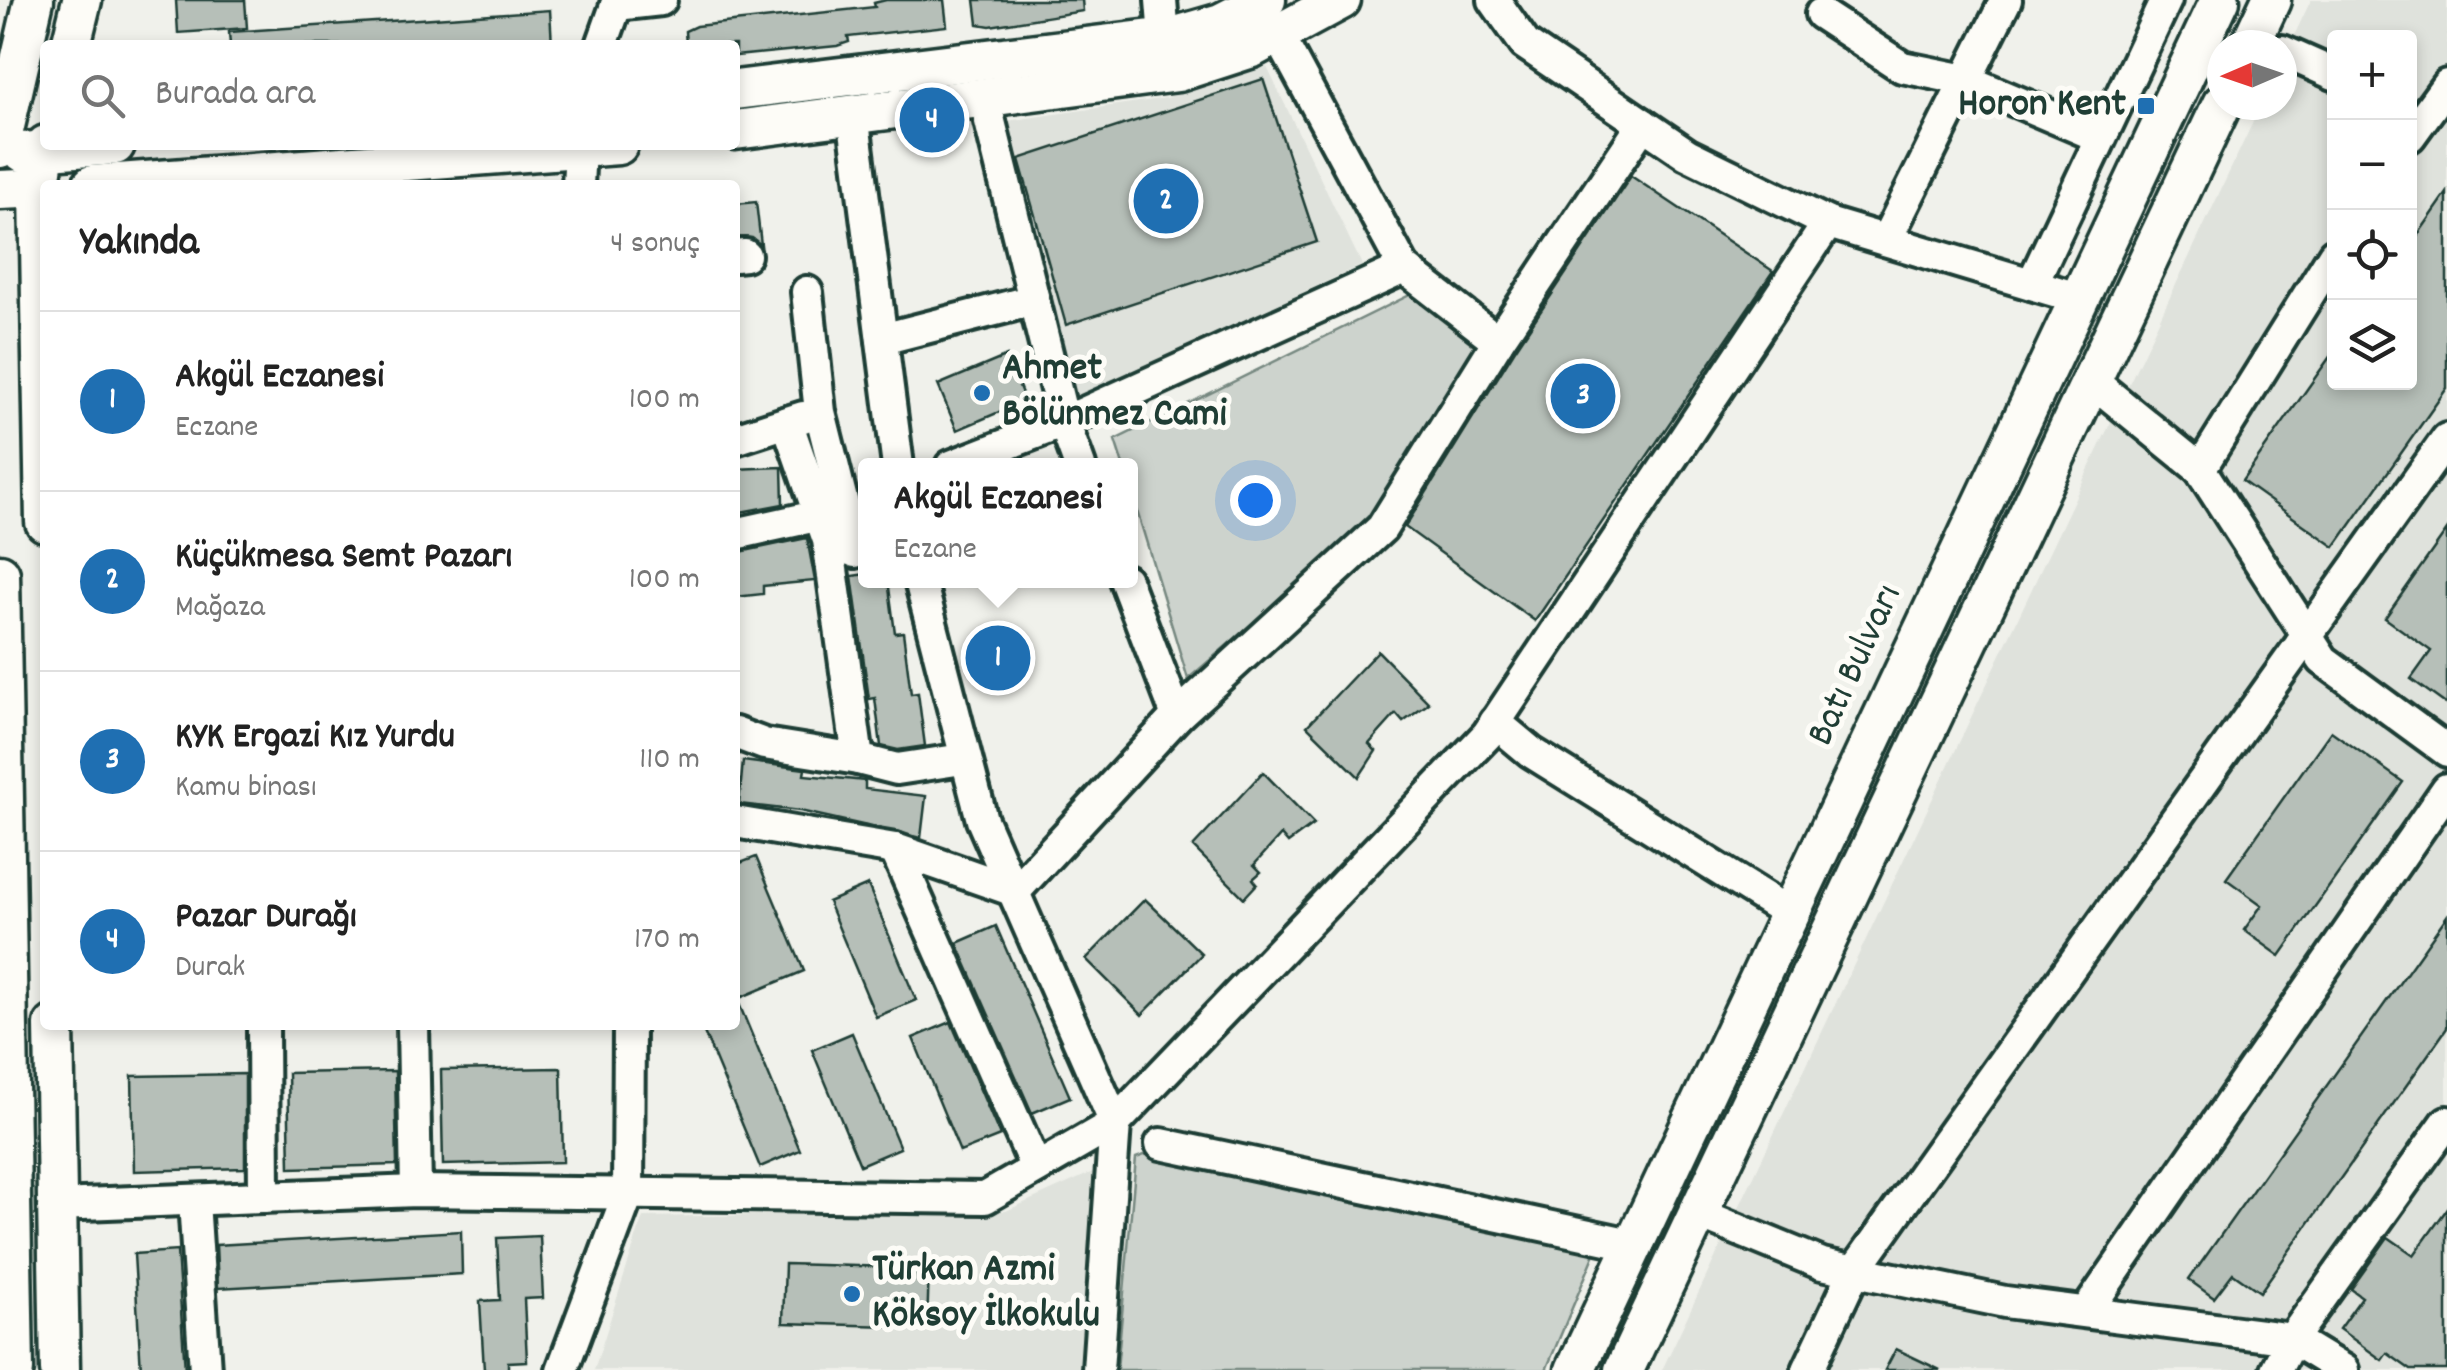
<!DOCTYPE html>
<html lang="tr">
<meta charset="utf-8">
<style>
body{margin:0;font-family:Dekko,sans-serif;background:#f2f2f2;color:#222}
.controls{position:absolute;right:30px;top:30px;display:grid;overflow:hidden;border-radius:10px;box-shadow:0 5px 15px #0003}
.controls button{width:90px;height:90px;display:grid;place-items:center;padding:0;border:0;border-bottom:2px solid #e0e0e0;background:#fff;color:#222;font:50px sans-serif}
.compass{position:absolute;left:2207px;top:30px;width:90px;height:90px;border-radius:50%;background:#fff;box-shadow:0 5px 15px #0003;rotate:268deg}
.you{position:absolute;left:1255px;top:500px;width:35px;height:35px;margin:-25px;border:8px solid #fff;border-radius:50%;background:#1a73e8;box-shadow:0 0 0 15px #1a73e833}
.badge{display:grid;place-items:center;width:65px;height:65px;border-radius:50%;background:#1f6fb2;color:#fff;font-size:32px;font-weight:700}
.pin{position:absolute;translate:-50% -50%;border:5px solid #fff;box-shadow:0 2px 10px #0006}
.popup{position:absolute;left:858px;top:458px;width:280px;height:130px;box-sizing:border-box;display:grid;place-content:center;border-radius:10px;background:#fff;filter:drop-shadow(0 2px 8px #0005);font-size:32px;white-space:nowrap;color:#767676}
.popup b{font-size:38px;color:#222}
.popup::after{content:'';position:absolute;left:50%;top:100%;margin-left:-20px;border:20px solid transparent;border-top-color:#fff}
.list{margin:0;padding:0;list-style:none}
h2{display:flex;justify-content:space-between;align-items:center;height:130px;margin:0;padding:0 40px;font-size:42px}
h2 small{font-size:32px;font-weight:400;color:#767676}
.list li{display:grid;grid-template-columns:65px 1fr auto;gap:30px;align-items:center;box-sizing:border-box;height:180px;padding:0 40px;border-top:2px solid #e0e0e0}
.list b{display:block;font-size:38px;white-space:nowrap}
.list p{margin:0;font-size:32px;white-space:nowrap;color:#767676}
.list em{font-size:32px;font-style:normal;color:#767676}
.icon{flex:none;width:55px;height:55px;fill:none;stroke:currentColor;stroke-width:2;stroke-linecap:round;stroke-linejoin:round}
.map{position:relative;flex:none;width:2447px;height:1370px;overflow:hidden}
.search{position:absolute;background:#fff;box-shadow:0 5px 15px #0003;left:40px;top:40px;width:700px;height:110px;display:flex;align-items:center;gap:25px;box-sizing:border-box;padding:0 35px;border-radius:10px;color:#767676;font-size:38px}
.panel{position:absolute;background:#fff;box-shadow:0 5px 15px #0003;left:40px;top:180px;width:700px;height:850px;border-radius:10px}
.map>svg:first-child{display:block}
.built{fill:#dfe2dc;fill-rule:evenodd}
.green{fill:#cdd3cd;stroke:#768880;stroke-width:2.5}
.building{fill:#b6bfb8;stroke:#1f3d34;stroke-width:2.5}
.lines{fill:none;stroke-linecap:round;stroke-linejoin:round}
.minor-casing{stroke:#1f3d34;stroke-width:38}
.major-casing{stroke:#1f3d34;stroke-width:45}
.minor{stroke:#fdfcf7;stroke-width:30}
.major{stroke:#fdfcf7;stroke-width:38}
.poi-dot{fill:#1f6fb2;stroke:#fdfcf7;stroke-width:4}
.labels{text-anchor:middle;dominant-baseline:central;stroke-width:10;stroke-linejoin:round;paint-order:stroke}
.poi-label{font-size:40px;font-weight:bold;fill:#1f3d34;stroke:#fdfcf7;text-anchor:start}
.street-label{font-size:40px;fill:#1f3d34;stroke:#fdfcf7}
</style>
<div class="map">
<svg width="2447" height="1370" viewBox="0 0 2447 1370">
<rect width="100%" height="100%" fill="#f0f1eb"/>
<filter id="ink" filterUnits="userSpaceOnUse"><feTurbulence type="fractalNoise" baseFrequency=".01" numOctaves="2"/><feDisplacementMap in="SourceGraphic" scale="20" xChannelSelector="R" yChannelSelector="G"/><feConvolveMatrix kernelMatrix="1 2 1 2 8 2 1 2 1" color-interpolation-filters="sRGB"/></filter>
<g filter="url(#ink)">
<!-- built -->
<g class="built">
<path d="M2311 0H2447V1370H1662L2261 105H2282V61ZM2334 38H2410V382H2334Z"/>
<path d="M1267 67 1362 265 1071 400 1000 122 1166 98Z"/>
<path d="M1095 1171 1080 1370H594L643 1217 1006 1211Z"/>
</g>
<!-- green -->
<g class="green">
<path d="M1420 290 1477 342 1378 515 1188 679 1131 491 1130 466 1123 465 1115 440Z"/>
<path d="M1156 1151 1596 1251 1546 1370H1117L1136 1158Z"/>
</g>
<!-- building -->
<g class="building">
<path d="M176 0H245L247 28 178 33Z"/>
<path d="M886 0H944L947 26 848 37 849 42 837 46 735 56V45H686L685 31 696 26 875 7 874 3Z"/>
<path d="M975 0H1082L1083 11 990 26 978 24Z"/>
<path d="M550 10 552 45H230L229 32Z"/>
<path d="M1263 79 1317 242 1066 325 1019 159Z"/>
<path d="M1631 176 1773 271 1535 621 1405 527 1514 351Z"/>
<path d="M2447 193V388L2335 547 2242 481 2334 351V382H2410V246Z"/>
<path d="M756 202 761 245 752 238 735 237V204Z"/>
<path d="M1007 356 1025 401 957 430 938 385Z"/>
<path d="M782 467 783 504 735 513V469Z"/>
<path d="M2447 530V705L2411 679 2431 651 2385 618Z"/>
<path d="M807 538 815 581 763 586V594L735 597V553Z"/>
<path d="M866 574V580H888L895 633 903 632 911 694 918 693 925 746 898 750 881 746 875 698 869 699 852 576Z"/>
<path d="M1378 651 1429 703 1403 722 1396 714 1369 744 1376 751 1359 777 1307 726Z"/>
<path d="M2331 731 2403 782 2280 956 2244 930 2262 905 2226 879Z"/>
<path d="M743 761 805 769 804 775 865 781V789L926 796 921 838 800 811 739 804Z"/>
<path d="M1263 772 1314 824 1288 843 1281 835 1254 865 1261 872 1253 879 1257 884 1244 898 1193 847Z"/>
<path d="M756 857 804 971 737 999 800 1150 760 1167 701 1025H735V865Z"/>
<path d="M868 885 916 1000 876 1017 828 902Z"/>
<path d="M1145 899 1202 954 1142 1015 1086 959Z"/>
<path d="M2447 916V1028L2260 1292 2233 1273 2214 1298 2189 1280Z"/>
<path d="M996 926 1070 1097 1032 1113 957 943Z"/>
<path d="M951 1022 1000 1136 960 1152 913 1038Z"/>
<path d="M852 1033 900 1148 860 1165 812 1050Z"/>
<path d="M561 1068 563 1162 443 1165 441 1070Z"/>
<path d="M395 1071 397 1165 290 1168 288 1073Z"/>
<path d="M245 1074V1168L134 1171 132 1076Z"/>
<path d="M2447 1209V1370H2411L2387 1353 2382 1360 2339 1329 2362 1297 2351 1289 2388 1237 2414 1255Z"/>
<path d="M461 1231 462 1274 218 1288 216 1245Z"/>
<path d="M540 1236 543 1298 524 1299 527 1361 508 1362V1370H484L480 1301 500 1300 497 1238Z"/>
<path d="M177 1251 185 1370H141L134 1254Z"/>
<path d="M785 1264 929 1268 927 1327 783 1323Z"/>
<path d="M1896 1349 1940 1370H1885Z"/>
</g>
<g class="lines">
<!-- minor casing -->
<g class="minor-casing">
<g id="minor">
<path d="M1161 0 1164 38"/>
<path d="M1494 0 1525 44 1687 154 1828 223"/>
<path d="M616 5 661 0"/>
<path d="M1821 14 1902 67 1966 80 2100 137"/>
<path d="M1279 36 1404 268 1498 341"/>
<path d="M602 45 618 0"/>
<path d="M2282 51 2334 74"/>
<path d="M984 97 1064 422 1080 466"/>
<path d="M853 114 898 466"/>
<path d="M2410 136 2447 85"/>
<path d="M578 185 580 150"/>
<path d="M1886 240 2006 0"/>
<path d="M735 256 745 255"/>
<path d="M2032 284 2166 0"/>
<path d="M807 292 820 412 855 552"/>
<path d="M882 339 1034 300"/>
<path d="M2092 381 2200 469 2334 254"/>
<path d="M787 422 828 540 858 759 897 769 963 759"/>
<path d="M735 439 803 417"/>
<path d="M951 466 1064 422 1404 268"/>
<path d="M2200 469 2323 660 2447 751"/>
<path d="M735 534 839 511"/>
<path d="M920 580 982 820 1115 1123 1098 1370"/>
<path d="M1125 580 1177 716"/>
<path d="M1495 722 1531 752 1789 913"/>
<path d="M735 733 764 744 858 759"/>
<path d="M735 822 895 849 1015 891 1177 716 1382 528 1498 341 1643 124"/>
<path d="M895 849 1036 1168"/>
<path d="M263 1025 264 1197"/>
<path d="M413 1025 416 1191"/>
<path d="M1161 1144 1631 1244"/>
<path d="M194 1201 205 1370"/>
<path d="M57 1205 416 1191 985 1198 1115 1123 1487 735 1828 223 2081 299"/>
<path d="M1695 1212 1822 1264 2005 1302 2292 1339 2343 1370"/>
<path d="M2086 1312 2447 789"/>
<path d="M562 1370 628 1194 629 1025"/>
<path d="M1808 1370 1855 1270 2447 439"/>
<path d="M2276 1370 2292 1339 2447 1122"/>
</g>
</g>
<!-- major casing -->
<g class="major-casing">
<g id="major">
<path d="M71 45 82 0"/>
<path d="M2250 45 2271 0"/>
<path d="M735 90 1176 36 1221 23 1266 0"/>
<path d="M735 130 1178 72 1252 48 1341 0"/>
<path d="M0 148 34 0"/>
<path d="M23 152 115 145"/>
<path d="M92 185 618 145"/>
<path d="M0 190 45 188"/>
<path d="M45 522 39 189 46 145"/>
<path d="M0 574 14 1370"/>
<path d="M54 1025 60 1370"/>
<path d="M1575 1370 2220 0"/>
<path d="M1624 1370 2222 104"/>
</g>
</g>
<!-- minor -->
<use href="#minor" class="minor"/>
<!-- major -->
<use href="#major" class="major"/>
</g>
</g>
<!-- markers -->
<g class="poi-dot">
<rect x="2136" y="96" width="20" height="20" rx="5"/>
<circle cx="982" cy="393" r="10"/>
<circle cx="852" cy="1294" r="10"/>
</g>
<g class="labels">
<!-- poi labels -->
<g class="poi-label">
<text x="2126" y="106" text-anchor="end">Horon Kent</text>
<text x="1002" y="370">Ahmet<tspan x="1002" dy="46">Bölünmez Cami</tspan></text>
<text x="872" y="1271">Türkan Azmi<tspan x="872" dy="46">Köksoy İlkokulu</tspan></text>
</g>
<!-- street labels -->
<g class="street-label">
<text transform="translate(1857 666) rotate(-65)">Batı Bulvarı</text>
</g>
</g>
</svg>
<div class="controls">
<button>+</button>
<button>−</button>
<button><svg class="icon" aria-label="locate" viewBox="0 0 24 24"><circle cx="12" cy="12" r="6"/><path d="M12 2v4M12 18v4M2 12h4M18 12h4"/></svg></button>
<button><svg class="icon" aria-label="layers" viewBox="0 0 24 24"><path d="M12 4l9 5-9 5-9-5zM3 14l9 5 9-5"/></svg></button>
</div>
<svg class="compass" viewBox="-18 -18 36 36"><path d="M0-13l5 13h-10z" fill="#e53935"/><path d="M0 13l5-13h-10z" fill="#767676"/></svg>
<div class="you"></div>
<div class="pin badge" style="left:998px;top:658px">1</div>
<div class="popup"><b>Akgül Eczanesi</b>Eczane</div>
<div class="pin badge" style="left:1166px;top:201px">2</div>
<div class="pin badge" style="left:1583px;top:396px">3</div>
<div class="pin badge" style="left:932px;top:120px">4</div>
<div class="search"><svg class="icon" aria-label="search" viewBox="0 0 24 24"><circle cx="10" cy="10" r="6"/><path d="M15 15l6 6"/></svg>Burada ara</div>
<section class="panel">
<h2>Yakında<small>4 sonuç</small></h2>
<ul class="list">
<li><span class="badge">1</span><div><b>Akgül Eczanesi</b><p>Eczane</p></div><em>100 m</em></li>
<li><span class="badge">2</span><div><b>Küçükmesa Semt Pazarı</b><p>Mağaza</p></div><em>100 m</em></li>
<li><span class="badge">3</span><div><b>KYK Ergazi Kız Yurdu</b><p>Kamu binası</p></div><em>110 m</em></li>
<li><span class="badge">4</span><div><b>Pazar Durağı</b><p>Durak</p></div><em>170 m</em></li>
</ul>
</section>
</div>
